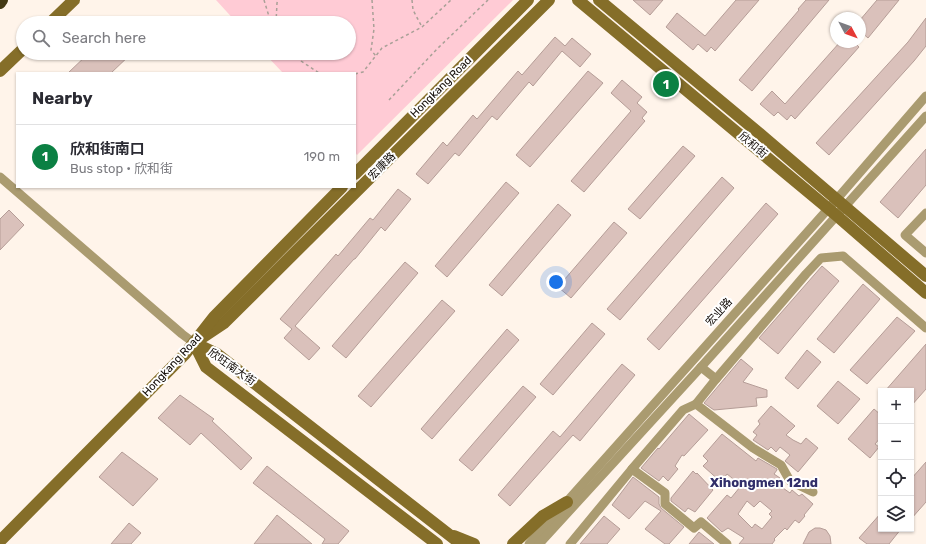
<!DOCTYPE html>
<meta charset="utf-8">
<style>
body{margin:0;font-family:Rubik,"Noto Sans SC",sans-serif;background:#f2f2f3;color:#2b2b33}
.controls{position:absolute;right:12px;bottom:12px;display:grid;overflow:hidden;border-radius:0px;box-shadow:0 1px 3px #0004}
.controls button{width:36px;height:36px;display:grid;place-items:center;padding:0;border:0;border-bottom:1px solid #e1e1e2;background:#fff;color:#2b2b33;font:20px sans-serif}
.compass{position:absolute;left:830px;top:12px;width:36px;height:36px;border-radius:50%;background:#fff;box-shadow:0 1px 3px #0004;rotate:131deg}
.you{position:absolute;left:556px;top:282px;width:14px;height:14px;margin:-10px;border:3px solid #fff;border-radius:50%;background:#1a73e8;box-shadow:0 0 0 6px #1a73e833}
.badge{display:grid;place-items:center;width:26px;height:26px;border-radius:50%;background:#0b8043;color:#fff;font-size:13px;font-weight:700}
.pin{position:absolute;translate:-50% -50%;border:2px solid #fff;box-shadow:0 1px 4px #0006}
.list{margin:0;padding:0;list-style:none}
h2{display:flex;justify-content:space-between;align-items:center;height:52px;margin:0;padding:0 16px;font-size:17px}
h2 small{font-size:13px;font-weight:400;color:#7c7c81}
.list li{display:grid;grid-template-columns:26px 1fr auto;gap:12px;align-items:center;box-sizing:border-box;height:64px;padding:0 16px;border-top:1px solid #e1e1e2}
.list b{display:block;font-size:15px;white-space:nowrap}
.list p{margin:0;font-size:13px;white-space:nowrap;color:#7c7c81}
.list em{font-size:13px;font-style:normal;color:#7c7c81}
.icon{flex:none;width:22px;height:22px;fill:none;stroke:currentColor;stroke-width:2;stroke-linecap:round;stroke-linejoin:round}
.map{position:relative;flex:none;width:926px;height:544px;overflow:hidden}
.search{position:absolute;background:#fff;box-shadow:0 1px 3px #0004;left:16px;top:16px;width:340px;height:44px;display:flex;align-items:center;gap:10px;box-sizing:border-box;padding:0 14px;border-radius:22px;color:#7c7c81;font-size:15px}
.panel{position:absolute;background:#fff;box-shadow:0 1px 3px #0004;left:16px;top:72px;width:340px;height:116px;border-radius:0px}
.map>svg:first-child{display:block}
.green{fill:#ffcbd5}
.building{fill:#dac1bb;stroke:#b59d97;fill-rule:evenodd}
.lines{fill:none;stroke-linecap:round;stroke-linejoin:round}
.path{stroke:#a9a097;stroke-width:1.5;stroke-dasharray:3 3;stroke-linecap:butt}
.street{stroke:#aa9b70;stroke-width:9}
.secondary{stroke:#856e29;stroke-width:12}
.highway{stroke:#443915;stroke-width:12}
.labels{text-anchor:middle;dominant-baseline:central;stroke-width:4;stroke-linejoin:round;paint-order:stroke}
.street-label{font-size:11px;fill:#120c07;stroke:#fff}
.quarter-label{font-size:13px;font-weight:bold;fill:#312e69;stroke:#fff}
</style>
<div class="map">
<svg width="926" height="544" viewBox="0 0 926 544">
<rect width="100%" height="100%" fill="#fff4ea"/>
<!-- green -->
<path class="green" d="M216 0H513L357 155 355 152V73H283L264 53H349V23H237Z"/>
<!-- building -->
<g class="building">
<path d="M633 0H663L650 15Z"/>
<path d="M736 0H759L715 51 711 47 707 52 698 44 693 50 666 27 677 13 705 36Z"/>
<path d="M806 0H829L752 91 739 80 799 10 798 9Z"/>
<path d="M877 0H899L868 38 860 31V20Z"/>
<path d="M926 18V46L914 61 829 155 816 143 908 42Z"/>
<path d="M555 37 565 46 572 38 591 54 580 67 562 51 533 86 529 82 497 120 492 116 459 156 455 153 428 184 416 174 443 142 447 146 473 115 477 119 518 71 522 75Z"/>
<path d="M840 42H854L859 47 795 119 791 115 787 120 778 112 774 116 760 104 772 91 785 104Z"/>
<path d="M89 53H132L111 73H68Z"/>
<path d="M588 71 603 83 530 167 516 155Z"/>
<path d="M622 80 642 97 637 103 647 112 642 118 645 121 584 192 571 181 631 111 611 93Z"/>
<path d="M683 146 695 156 640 219 628 209Z"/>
<path d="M926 149V185L898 218 880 202Z"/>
<path d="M722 177 734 188 620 320 607 309Z"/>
<path d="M506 182 519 193 447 277 435 266Z"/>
<path d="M398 189 411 199 385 231 381 227 355 259H354L295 326 320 348 309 360 284 338 292 329 280 319 336 254 338 256 370 218 373 220Z"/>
<path d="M766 203 778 214 659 350 647 339Z"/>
<path d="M558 204 571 215 502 296 489 285Z"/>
<path d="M9 210 24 225 0 250V219Z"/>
<path d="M614 222 627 233 571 298 558 287Z"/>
<path d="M405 262 418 273 346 358 332 346Z"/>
<path d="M822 266 839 281 778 354 759 338Z"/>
<path d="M863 284 880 299 834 353 817 339Z"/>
<path d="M442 300 455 311 371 407 358 396Z"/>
<path d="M897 317 915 331 867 384 850 370Z"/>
<path d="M592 323 605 334 553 395 540 384Z"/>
<path d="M507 329 519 340 432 439 421 429Z"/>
<path d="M926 344V389L911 406V391H885Z"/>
<path d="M807 350 821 362 798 389 785 378Z"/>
<path d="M741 359 753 369 743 382 767 390V397L756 398 757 406 714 410 711 408 704 403Z"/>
<path d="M622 364 635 375 580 441 573 435 510 506 498 495 553 431 560 437Z"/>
<path d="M838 381 860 399 838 424 817 406Z"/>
<path d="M523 386 536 397 472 471 459 460Z"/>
<path d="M180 395 214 419 212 421 252 458 241 470 201 433 190 445 158 418Z"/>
<path d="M771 406 795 426 786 435 793 440 801 444 806 438 818 448 798 472 785 461 790 455 780 447 776 452 771 447 768 450 753 440 757 435 753 432 760 424 758 421Z"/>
<path d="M874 409 881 415V437L875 444 879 447 870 458 848 439Z"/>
<path d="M689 414 708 430 684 456 682 455 675 466 678 469 668 481 663 476 659 481 641 468 658 448 659 449Z"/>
<path d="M722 434 756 461 758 458 777 469V470L774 474 780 478 776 483 790 493 792 490 799 496 802 494 813 504 804 515 805 516 799 523 795 520 787 530 785 528 774 539 775 540 772 544H739L744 538 728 528 722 532 707 518 727 495 731 498 740 487 736 483 737 482 727 474 721 482 703 466 708 461 703 456ZM747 501 754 507 760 501 772 511 769 514 772 517 762 529 755 524 752 528 738 514Z"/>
<path d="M122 452 158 479 133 506 99 477Z"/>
<path d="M926 462V502L911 519V479Z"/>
<path d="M267 466 349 531 338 544H322L325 539 253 483Z"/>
<path d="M693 471 696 474 697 473 713 490 695 512 688 508 685 512 671 501V498Z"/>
<path d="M633 477 659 497V504L661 508 684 527 669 544H665L645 529 661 511 645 501 629 519 612 505Z"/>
<path d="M881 513V529H901L889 544H867L859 538Z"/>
<path d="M277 515 312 544H254Z"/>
<path d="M604 516 620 529 607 544H580Z"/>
<path d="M129 523 141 533 131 544H111Z"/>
<path d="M815 528H820L826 530 830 536 831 544H803L809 532Z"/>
<path d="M699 532 714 544H689Z"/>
</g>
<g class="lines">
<!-- path -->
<g class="path">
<path d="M264 0 271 23"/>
<path d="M372 0 374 29 371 50 376 56"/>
<path d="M412 0 413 10 422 27"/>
<path d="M276 23 277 3 278 0"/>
<path d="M292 53 301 61 319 73"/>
<path d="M355 74 363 72 382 48 422 27 451 0"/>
<path d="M389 100 437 49 488 0"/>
</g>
<!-- street -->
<g class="street">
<path d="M0 177 182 334 194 343"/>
<path d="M926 213 905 235 926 253"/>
<path d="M701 367 716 379 696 404 753 448 781 465 790 481 813 492"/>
<path d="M716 379 806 274 821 258 843 256 926 328"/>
<path d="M696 404 683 410 632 469 665 493V504L694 528 701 522 727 544"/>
<path d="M529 544 836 200 926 96"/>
<path d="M539 544 701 367 926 116"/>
<path d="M570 544 632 469"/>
</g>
<!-- secondary -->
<g class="secondary">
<path d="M578 0 836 215 926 293"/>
<path d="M599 0 766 139 926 276"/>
<path d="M50 23 74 0"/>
<path d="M0 71 23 49"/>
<path d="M355 174 528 0"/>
<path d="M194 343 224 323 549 0"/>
<path d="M454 536 474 544"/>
<path d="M0 541 185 354 214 317 342 187"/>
<path d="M437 544 206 367 194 343 217 354 461 544"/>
<path d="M513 544 543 516 567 502"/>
</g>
<!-- highway -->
<path class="highway" d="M0 3 2 0"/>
</g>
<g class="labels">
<!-- street labels -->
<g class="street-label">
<text transform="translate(441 87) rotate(-45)">Hongkang Road</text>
<text transform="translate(753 145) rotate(40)">欣和街</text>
<text transform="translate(382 166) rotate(-45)">宏康路</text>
<text transform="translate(719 312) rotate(-48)">宏业路</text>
<text transform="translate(172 365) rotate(-47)">Hongkang Road</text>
<text transform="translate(232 367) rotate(35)">欣旺南大街</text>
</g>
<!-- quarter labels -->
<g class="quarter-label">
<text x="764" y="482">Xihongmen 12nd</text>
</g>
</g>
</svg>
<div class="controls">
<button>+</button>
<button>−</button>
<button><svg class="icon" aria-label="locate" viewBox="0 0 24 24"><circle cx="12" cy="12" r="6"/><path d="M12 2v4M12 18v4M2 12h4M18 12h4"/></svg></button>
<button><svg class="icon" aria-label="layers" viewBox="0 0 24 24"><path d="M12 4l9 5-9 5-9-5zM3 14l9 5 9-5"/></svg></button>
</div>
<svg class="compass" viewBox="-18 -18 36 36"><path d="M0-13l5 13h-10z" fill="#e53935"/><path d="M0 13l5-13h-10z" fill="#7c7c81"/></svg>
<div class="you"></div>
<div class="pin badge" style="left:666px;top:84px">1</div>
<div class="search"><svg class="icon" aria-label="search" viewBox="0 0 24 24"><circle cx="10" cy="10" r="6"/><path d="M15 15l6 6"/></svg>Search here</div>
<section class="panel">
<h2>Nearby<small></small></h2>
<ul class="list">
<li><span class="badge">1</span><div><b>欣和街南口</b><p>Bus stop · 欣和街</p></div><em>190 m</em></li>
</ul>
</section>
</div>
